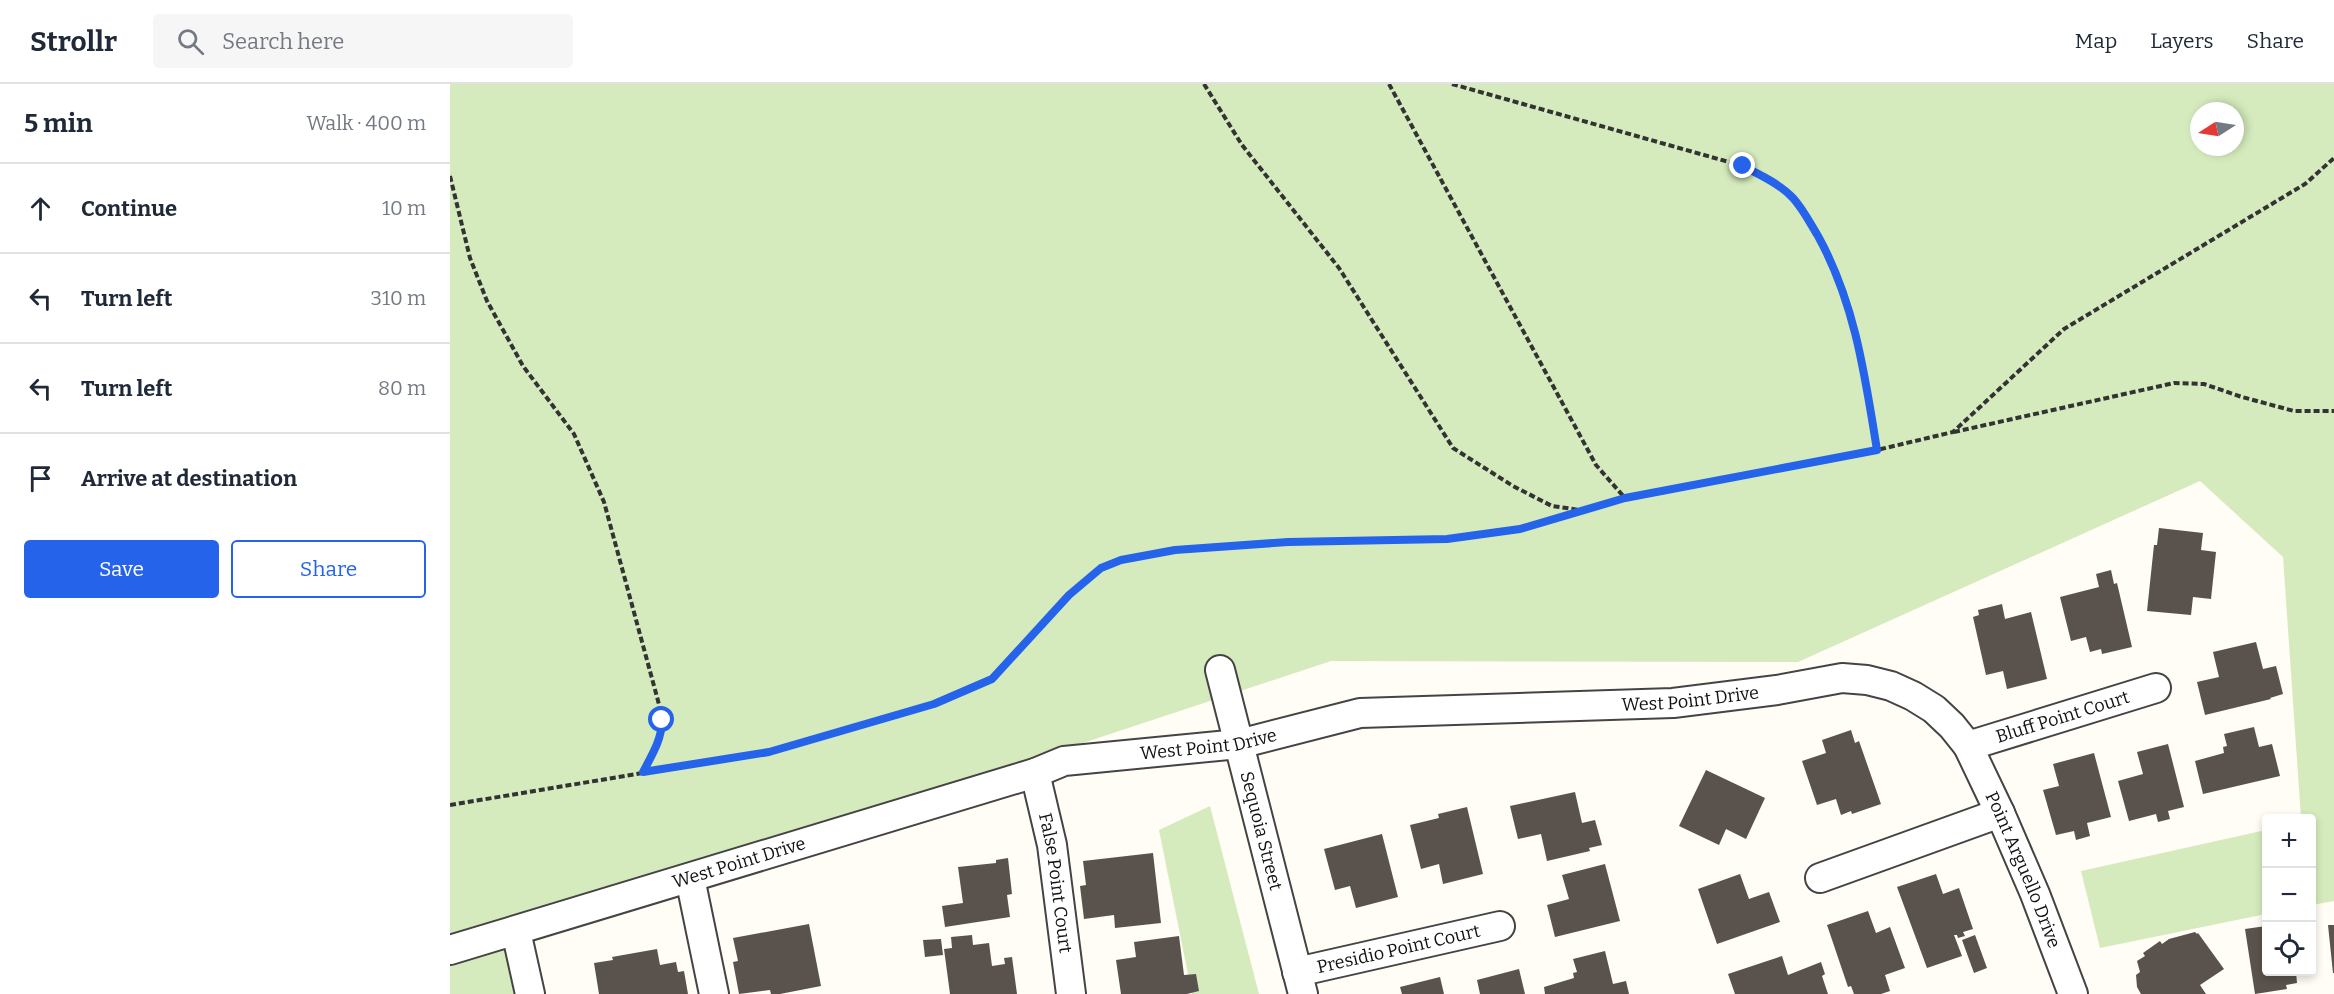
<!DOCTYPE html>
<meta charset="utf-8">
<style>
body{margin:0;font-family:Bitter,serif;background:#f6f6f7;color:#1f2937}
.controls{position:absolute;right:18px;bottom:18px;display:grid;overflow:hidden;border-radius:6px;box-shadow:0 3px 9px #0003}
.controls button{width:54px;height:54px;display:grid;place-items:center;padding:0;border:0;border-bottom:2px solid #e0e1e3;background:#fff;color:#1f2937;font:30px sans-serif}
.compass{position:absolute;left:1740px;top:18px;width:54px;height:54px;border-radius:50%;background:#fff;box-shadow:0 3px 9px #0003;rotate:258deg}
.stop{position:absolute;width:18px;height:18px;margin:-14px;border:4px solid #2563eb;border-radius:50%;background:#fff}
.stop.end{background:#2563eb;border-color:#fff;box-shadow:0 2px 6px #0008}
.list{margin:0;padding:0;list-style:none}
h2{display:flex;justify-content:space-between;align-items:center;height:78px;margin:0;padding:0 24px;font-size:26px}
h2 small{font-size:20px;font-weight:400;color:#747a83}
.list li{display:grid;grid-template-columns:39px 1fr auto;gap:18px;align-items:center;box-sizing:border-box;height:90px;padding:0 24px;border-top:2px solid #e0e1e3}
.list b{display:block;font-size:22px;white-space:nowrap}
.list em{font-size:20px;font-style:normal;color:#747a83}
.actions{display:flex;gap:12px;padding:18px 24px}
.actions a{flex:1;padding:14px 0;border:2px solid #2563eb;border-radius:6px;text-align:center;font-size:21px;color:#2563eb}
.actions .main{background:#2563eb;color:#fff}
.icon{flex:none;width:33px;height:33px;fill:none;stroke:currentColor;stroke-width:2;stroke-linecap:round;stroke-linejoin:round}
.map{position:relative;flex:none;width:1884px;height:910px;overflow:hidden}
header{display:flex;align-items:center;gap:36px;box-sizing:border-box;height:84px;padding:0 30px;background:#fff;border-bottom:2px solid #e0e1e3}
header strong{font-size:28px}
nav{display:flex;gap:33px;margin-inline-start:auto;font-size:21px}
.search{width:420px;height:54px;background:#f6f6f7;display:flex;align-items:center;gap:15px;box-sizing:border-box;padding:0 21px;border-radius:6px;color:#747a83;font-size:22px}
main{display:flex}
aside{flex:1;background:#fff}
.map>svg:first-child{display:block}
.green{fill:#d5ebbd;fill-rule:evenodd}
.building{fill:#5a524d}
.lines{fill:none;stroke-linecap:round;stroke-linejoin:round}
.minor-casing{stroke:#444;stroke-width:32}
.path{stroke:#333;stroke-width:4;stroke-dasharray:6 3;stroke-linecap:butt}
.minor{stroke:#fff;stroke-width:28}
.route{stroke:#2563eb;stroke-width:8}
.labels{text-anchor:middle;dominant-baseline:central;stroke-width:6;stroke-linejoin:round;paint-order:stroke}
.street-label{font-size:18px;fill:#111;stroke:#fff}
</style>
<header>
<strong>Strollr</strong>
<div class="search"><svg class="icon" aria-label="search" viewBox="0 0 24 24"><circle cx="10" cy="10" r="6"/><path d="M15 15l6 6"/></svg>Search here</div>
<nav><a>Map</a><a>Layers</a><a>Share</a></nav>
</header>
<main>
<aside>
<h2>5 min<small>Walk · 400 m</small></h2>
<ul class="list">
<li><svg class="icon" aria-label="ahead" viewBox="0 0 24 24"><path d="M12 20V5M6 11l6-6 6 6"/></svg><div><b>Continue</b></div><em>10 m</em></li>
<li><svg class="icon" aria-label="left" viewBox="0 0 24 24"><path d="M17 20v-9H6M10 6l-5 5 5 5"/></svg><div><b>Turn left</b></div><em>310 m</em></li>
<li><svg class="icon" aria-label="left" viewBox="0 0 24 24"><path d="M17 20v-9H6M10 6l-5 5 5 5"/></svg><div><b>Turn left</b></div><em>80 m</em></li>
<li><svg class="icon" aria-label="arrive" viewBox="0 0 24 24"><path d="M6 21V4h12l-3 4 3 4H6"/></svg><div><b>Arrive at destination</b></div></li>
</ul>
<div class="actions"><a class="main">Save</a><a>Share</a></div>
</aside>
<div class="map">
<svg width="1884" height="910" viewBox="0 0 1884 910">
<rect width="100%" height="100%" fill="#fffdf5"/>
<!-- green -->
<g class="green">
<path d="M0 0H1884V817L1862 821V734H1851L1833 473 1750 397 1348 578 881 577 67 846 80 910H0ZM1749 27H1785V63H1749Z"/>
<path d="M760 722 809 910H742L709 746Z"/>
<path d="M1816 746V830L1650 864 1631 787Z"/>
</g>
<!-- building -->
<g class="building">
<path d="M1709 444 1753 449 1751 466 1766 468 1761 515 1743 513 1741 531 1697 527 1704 461H1707Z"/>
<path d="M1661 486 1664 500 1667 499 1682 563 1652 570 1651 565 1640 568 1636 553 1621 557 1610 513 1649 503 1646 490Z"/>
<path d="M1552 520 1555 535 1581 528 1597 595 1557 605 1553 587 1536 591 1523 533 1529 531 1528 526Z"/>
<path d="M1806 558 1813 585 1826 582 1833 610 1820 614 1821 615 1755 631 1747 598 1769 593 1763 568Z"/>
<path d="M1804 643 1809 663 1822 660 1830 692 1753 710 1745 677 1774 669 1773 663 1777 662 1774 650Z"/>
<path d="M1401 646 1405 659 1409 657 1431 720 1402 730 1401 727 1391 731 1386 715 1367 721 1352 677 1376 669 1372 656Z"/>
<path d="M1718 660 1734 723 1718 727 1720 735 1708 738 1706 730 1679 737 1668 697 1693 690 1687 668Z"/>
<path d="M1644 669 1661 733 1637 739 1640 752 1626 756 1624 747 1606 751 1593 706 1609 702 1603 680Z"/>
<path d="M1256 686 1315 714 1296 755 1276 745 1269 761 1229 742Z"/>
<path d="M1125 708 1132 739 1145 736 1152 761 1139 764 1140 767 1097 777 1091 750 1068 755 1060 722Z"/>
<path d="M1017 723 1033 790 993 800 989 780 971 785 960 741 989 734 988 730Z"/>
<path d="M932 750 948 813 906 824 900 802 885 806 874 765Z"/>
<path d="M703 769 711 839 665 844 664 831 634 835 630 802 636 801 633 777Z"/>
<path d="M558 774 562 810 557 811 560 833 495 843 492 822 513 819 508 783 546 779V776Z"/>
<path d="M1155 780 1170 837 1105 853 1097 821 1119 815 1112 791Z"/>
<path d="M1290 790 1299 815 1319 808 1330 838 1267 860 1248 805Z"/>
<path d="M1486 790 1493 810 1509 804 1523 845 1513 848 1515 852 1508 854 1507 851H1504L1512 872 1477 884 1447 803Z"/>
<path d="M1418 827 1426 849 1440 843 1455 884 1435 891 1440 907 1431 910H1404L1401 902 1398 903 1377 841Z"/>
<path d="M359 840 371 902 330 910H321L320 906 289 910 283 878 288 877 283 854Z"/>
<path d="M1878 841H1884V889H1883Z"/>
<path d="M1816 842V888H1846L1847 899 1836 901 1837 905 1805 910 1795 845Z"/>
<path d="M1745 848 1747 850 1748 849 1774 885 1750 901 1756 910H1691L1687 903 1686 891 1690 888 1687 877 1695 872 1693 869 1710 857 1712 860 1719 855Z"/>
<path d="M522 851 523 861 539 859 542 882 555 880 554 874 562 873 567 910H500L494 865 502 864 501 853Z"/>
<path d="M1525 851 1537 884 1524 889 1512 856Z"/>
<path d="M729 852 734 891 746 890 749 907 737 910H671L666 876 686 873 684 858Z"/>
<path d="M491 855 493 871 475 873 473 856Z"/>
<path d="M207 865 210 881 226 878 228 888 234 887 238 910H149L144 879 163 876 162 873Z"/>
<path d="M1155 867 1163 900 1176 897 1179 910H1095L1094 903 1124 894 1123 889 1127 888 1123 875Z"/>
<path d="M1332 872 1338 891 1371 878 1375 890 1372 892 1378 910H1285L1278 890Z"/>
<path d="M1069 885 1075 910H1030L1027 896Z"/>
<path d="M990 893 994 910H952L950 903Z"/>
</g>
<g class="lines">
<!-- minor casing -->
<g class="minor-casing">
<g id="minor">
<path id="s1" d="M770 586 853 910"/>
<path id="s2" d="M1518 662 1706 604"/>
<path id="s3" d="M585 689 602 761 621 910"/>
<path d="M240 794 264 910"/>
<path d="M1370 794 1550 729"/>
<path d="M66 847 80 910"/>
<path id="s4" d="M0 866 585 689 614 677 789 660 910 629 1223 619 1327 606 1392 594 1417 596 1441 602 1463 612 1484 625 1502 642 1518 662 1550 729 1585 810 1623 910"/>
<path id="s5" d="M847 888 1050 842"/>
</g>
</g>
<!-- path -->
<g class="path">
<path d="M754 0 792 61 889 184 1003 364 1063 402 1102 422 1130 426 1175 414 1427 366 1503 348 1614 245 1855 100 1884 74"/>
<path d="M939 0 1146 381 1175 414"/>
<path d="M1002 0 1293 82C1310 91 1330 100 1343 114 1353 125 1360 139 1368 152 1405 219 1415 292 1427 366"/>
<path d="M0 92 20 174 37 217 73 282 124 350 154 418 210 624C214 651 206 664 193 687"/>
<path d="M1504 348 1724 299 1754 300 1792 313 1844 327H1884"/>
<path d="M0 721 319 668 484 620 542 595 619 511 651 485 671 476 725 466 838 458 997 455 1070 445 1127 427"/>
</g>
<!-- minor -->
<use href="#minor" class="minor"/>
</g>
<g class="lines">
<!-- route -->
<path class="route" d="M212 636C212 655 202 671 193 688L319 668 484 620 542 595 619 511 651 484 671 476 725 466 838 458 997 455 1070 445 1175 414 1427 366C1415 292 1405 219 1368 152 1360 139 1353 125 1343 114 1330 100 1310 91 1293 82"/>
</g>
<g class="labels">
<!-- street labels -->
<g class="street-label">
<text stroke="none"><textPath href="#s4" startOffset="1274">West Point Drive</textPath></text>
<text stroke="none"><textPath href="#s2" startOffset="99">Bluff Point Court</textPath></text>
<text stroke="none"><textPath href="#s4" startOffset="788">West Point Drive</textPath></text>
<text stroke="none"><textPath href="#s1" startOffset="166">Sequoia Street</textPath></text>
<text stroke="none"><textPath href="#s4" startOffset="302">West Point Drive</textPath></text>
<text stroke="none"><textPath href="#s4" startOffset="1712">Point Arguello Drive</textPath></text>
<text stroke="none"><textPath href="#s3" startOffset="112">False Point Court</textPath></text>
<text stroke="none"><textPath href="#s5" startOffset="104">Presidio Point Court</textPath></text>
</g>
</g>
</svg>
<div class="controls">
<button>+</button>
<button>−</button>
<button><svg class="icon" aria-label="locate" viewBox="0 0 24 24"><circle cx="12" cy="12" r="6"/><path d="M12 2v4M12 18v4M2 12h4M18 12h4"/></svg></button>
</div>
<svg class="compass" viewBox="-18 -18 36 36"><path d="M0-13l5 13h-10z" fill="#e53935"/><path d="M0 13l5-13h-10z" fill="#747a83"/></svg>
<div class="stop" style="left:212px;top:636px"></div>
<div class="stop end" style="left:1293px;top:82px"></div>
</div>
</main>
